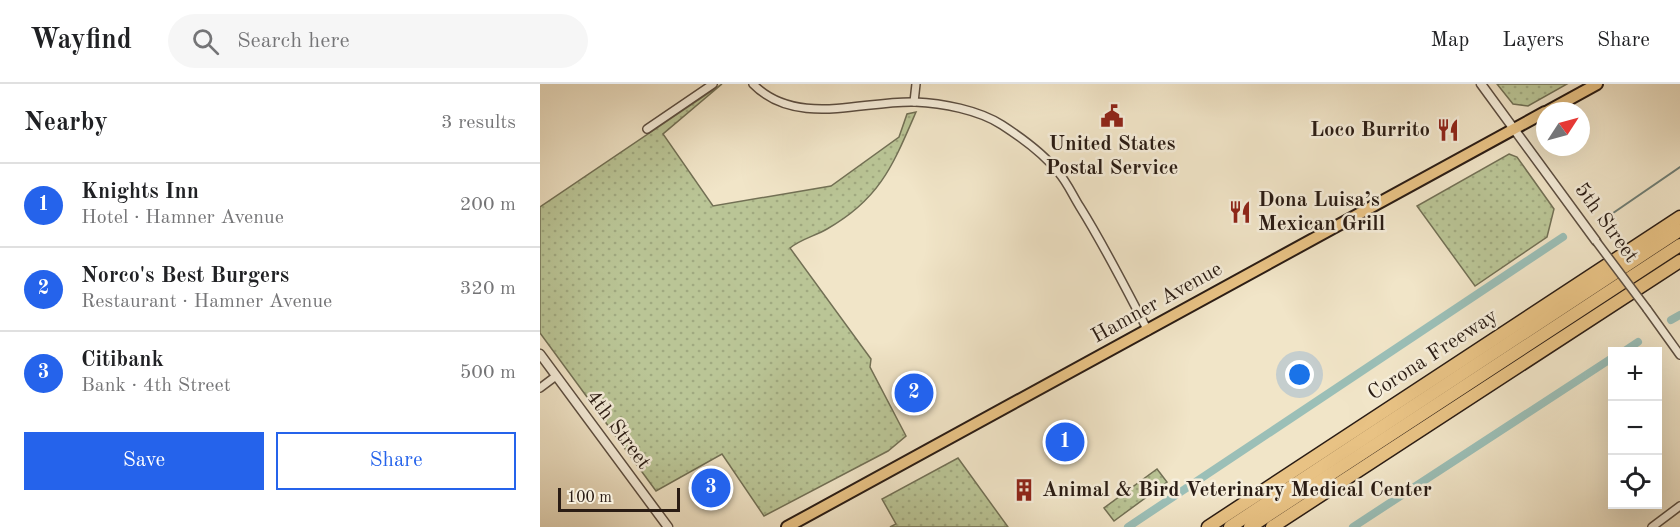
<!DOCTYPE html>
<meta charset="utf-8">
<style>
body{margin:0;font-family:"Old Standard TT",serif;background:#f6f6f6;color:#202124}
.controls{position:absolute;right:18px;bottom:18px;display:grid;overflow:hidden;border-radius:0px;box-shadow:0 6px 24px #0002}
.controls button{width:54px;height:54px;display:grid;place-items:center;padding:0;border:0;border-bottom:2px solid #e0e0e0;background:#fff;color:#202124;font:30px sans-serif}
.compass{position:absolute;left:996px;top:18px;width:54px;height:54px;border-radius:50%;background:#fff;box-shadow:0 6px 24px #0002;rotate:54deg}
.scale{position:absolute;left:18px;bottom:15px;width:122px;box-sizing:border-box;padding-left:6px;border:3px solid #2a1c14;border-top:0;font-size:16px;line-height:21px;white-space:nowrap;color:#2a1c14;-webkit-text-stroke:4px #f6eedb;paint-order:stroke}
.you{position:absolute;left:760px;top:291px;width:21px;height:21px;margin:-15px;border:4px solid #fff;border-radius:50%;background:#1a73e8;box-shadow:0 0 0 9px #1a73e833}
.badge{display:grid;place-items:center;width:39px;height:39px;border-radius:50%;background:#2563eb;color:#fff;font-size:20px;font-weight:700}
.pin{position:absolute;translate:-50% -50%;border:3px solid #fff;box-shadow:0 2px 6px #0006}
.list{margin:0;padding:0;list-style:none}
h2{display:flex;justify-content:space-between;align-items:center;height:78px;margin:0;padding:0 24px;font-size:26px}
h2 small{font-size:20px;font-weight:400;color:#757577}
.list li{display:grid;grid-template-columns:39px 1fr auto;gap:18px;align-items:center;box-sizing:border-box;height:84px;padding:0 24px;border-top:2px solid #e0e0e0}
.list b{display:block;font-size:22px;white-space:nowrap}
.list p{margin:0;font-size:20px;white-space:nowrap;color:#757577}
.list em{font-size:20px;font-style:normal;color:#757577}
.actions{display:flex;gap:12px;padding:18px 24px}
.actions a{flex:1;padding:14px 0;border:2px solid #2563eb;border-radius:0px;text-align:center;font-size:21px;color:#2563eb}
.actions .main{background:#2563eb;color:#fff}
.icon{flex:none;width:33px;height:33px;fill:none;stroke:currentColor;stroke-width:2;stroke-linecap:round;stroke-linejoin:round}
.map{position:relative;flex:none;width:1140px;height:443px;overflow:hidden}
header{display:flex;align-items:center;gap:36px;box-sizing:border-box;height:84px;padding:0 30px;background:#fff;border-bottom:2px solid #e0e0e0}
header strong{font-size:28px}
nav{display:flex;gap:33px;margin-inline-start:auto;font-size:21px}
.search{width:420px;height:54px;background:#f6f6f6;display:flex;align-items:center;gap:15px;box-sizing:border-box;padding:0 21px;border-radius:33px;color:#757577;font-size:22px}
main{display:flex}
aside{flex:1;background:#fff}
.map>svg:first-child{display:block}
.green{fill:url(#green-dots);stroke:#727055;stroke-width:1.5}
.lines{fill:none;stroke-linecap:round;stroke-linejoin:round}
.stream{stroke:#6e7e76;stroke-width:2}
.canal{stroke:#9bbfb7;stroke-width:8}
.minor-casing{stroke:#5c4e41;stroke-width:10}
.tertiary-casing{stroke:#5c4e41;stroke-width:11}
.primary-casing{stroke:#2a1c14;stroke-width:14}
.motorway-casing{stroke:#2a1c14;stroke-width:15}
.minor{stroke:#f6eedb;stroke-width:7}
.tertiary{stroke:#f6eedb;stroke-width:8}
.primary{stroke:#e8c284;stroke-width:10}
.motorway{stroke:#e8c284;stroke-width:12}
.minor-bridge-casing{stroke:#5c4e41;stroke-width:10;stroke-linecap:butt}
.minor-bridge{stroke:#f6eedb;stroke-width:7}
.labels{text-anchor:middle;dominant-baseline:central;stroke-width:5;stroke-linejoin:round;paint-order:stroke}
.poi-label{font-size:21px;font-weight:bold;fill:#2a1c14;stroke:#f6eedb;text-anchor:start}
.street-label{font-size:21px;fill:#2a1c14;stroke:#f6eedb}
</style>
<header>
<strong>Wayfind</strong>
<div class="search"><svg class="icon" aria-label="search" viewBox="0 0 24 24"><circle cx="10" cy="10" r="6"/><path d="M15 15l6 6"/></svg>Search here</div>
<nav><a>Map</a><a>Layers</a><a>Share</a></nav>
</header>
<main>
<aside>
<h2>Nearby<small>3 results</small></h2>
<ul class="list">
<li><span class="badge">1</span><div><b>Knights Inn</b><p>Hotel · Hamner Avenue</p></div><em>200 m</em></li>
<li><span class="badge">2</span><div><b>Norco's Best Burgers</b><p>Restaurant · Hamner Avenue</p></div><em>320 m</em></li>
<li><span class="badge">3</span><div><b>Citibank</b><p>Bank · 4th Street</p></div><em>500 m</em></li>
</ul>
<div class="actions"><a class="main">Save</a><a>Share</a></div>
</aside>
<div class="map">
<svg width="1140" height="443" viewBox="0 0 1140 443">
<defs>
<pattern id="green-dots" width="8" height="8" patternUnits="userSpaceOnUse" patternTransform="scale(1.5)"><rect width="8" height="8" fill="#bac596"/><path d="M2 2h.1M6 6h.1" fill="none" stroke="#a0a980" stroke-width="1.8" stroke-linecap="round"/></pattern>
</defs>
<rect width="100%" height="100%" fill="#f1e5c8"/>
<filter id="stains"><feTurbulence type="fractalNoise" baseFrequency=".00333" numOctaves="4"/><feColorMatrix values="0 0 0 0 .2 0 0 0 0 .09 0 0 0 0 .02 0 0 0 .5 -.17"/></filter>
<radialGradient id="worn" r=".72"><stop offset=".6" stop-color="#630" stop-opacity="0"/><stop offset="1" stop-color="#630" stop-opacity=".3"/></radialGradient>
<!-- green -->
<g class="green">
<path d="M182 0 123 50 173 122 291 102 359 53 367 30 376 28C353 81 340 115 287 145 275 152 261 155 250 164L331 275 330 283 366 352 348 367 224 432 182 370 116 407 0 249V123Z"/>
<path d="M957 0H1027L988 22 973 20Z"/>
<path d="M969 70 977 73 1014 125 1007 153 935 202 877 122Z"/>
<path d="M418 374 468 443H350L356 440 342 415Z"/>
<path d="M617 385 627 398 574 437 564 424Z"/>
</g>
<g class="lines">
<!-- stream -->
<path class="stream" d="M1060 138 1140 83"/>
<!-- canal -->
<g class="canal">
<path d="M1131 236 1140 231"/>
<path d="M1083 268 1098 258"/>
<path d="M588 443 1023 153"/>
<path d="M813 443 1072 274"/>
</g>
<!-- minor casing -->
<g class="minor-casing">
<g id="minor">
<path d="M213 0C256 44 324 16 375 18 402 19 439 26 462 41 482 54 504 70 518 88 527 98 533 112 540 123 565 163 586 205 608 247"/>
<path d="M374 18 376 0"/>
<path d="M107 45 173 0"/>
<path d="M1107 225 1140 271"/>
<path d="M0 304 16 292"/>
<path d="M1112 443 1140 422"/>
</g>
</g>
<!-- tertiary casing -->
<g class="tertiary-casing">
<g id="tertiary">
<path d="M941 0 1056 157"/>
<path d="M0 270 128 443"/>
</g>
</g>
<!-- primary casing -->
<g class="primary-casing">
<g id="primary">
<path d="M1008 27 1057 0"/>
<path d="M247 443 1005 28"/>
</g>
</g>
<!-- motorway casing -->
<g class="motorway-casing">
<g id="motorway">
<path d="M668 443 1140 133"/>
<path d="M690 443 1140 146"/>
<path d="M710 443 1140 161"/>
<path d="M732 443 1140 177"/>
</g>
</g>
<!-- minor -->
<use href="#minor" class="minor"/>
<!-- tertiary -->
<use href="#tertiary" class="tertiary"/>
<!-- primary -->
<use href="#primary" class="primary"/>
<!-- motorway -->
<use href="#motorway" class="motorway"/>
<!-- minor-bridge casing -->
<g class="minor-bridge-casing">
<path id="minor-bridge" d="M1056 157 1107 225"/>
</g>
<!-- minor-bridge -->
<use href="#minor-bridge" class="minor-bridge"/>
</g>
<!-- icons -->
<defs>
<g id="civic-bare" transform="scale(1.8)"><path d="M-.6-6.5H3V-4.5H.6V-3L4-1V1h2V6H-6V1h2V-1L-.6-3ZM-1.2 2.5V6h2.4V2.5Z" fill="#8f2418" stroke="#f6eedb" stroke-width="2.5" paint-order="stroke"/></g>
<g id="restaurant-bare" transform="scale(1.8)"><path d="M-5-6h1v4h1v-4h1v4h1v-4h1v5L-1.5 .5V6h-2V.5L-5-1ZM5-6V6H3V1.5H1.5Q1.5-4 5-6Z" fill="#8f2418" stroke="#f6eedb" stroke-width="2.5" paint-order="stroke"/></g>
<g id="building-bare" transform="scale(1.8)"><path d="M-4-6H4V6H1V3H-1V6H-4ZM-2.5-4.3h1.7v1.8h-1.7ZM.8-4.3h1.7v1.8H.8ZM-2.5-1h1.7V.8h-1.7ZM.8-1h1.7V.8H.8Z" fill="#8f2418" stroke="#f6eedb" stroke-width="2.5" paint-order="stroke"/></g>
</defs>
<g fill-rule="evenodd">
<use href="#civic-bare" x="572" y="32"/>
<use href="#restaurant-bare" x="908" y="46"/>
<use href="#restaurant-bare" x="700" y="128"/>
<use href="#building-bare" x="484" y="406"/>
</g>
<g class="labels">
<!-- poi labels -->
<g class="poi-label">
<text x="890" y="46" text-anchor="end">Loco Burrito</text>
<text x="572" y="60" text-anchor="middle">United States<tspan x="572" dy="24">Postal Service</tspan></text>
<text x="718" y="116">Dona Luisa’s<tspan x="718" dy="24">Mexican Grill</tspan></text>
<text x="502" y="406">Animal &amp; Bird Veterinary Medical Center</text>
</g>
<!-- street labels -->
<g class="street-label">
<text transform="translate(1066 139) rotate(54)">5th Street</text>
<text transform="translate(617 219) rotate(-29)">Hamner Avenue</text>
<text transform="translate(893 271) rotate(-33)">Corona Freeway</text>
<text transform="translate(78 346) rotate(53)">4th Street</text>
</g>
</g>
<rect width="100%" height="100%" filter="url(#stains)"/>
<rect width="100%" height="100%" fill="url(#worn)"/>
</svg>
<div class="controls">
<button>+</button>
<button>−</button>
<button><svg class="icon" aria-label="locate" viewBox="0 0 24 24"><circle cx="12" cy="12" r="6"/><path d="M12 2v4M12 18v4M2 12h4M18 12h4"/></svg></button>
</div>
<svg class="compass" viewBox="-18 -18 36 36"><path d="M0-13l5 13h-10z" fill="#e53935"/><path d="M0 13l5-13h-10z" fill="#757577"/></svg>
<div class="scale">100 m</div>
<div class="you"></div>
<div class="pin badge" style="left:525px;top:358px">1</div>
<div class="pin badge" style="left:374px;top:309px">2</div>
<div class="pin badge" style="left:171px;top:404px">3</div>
</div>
</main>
